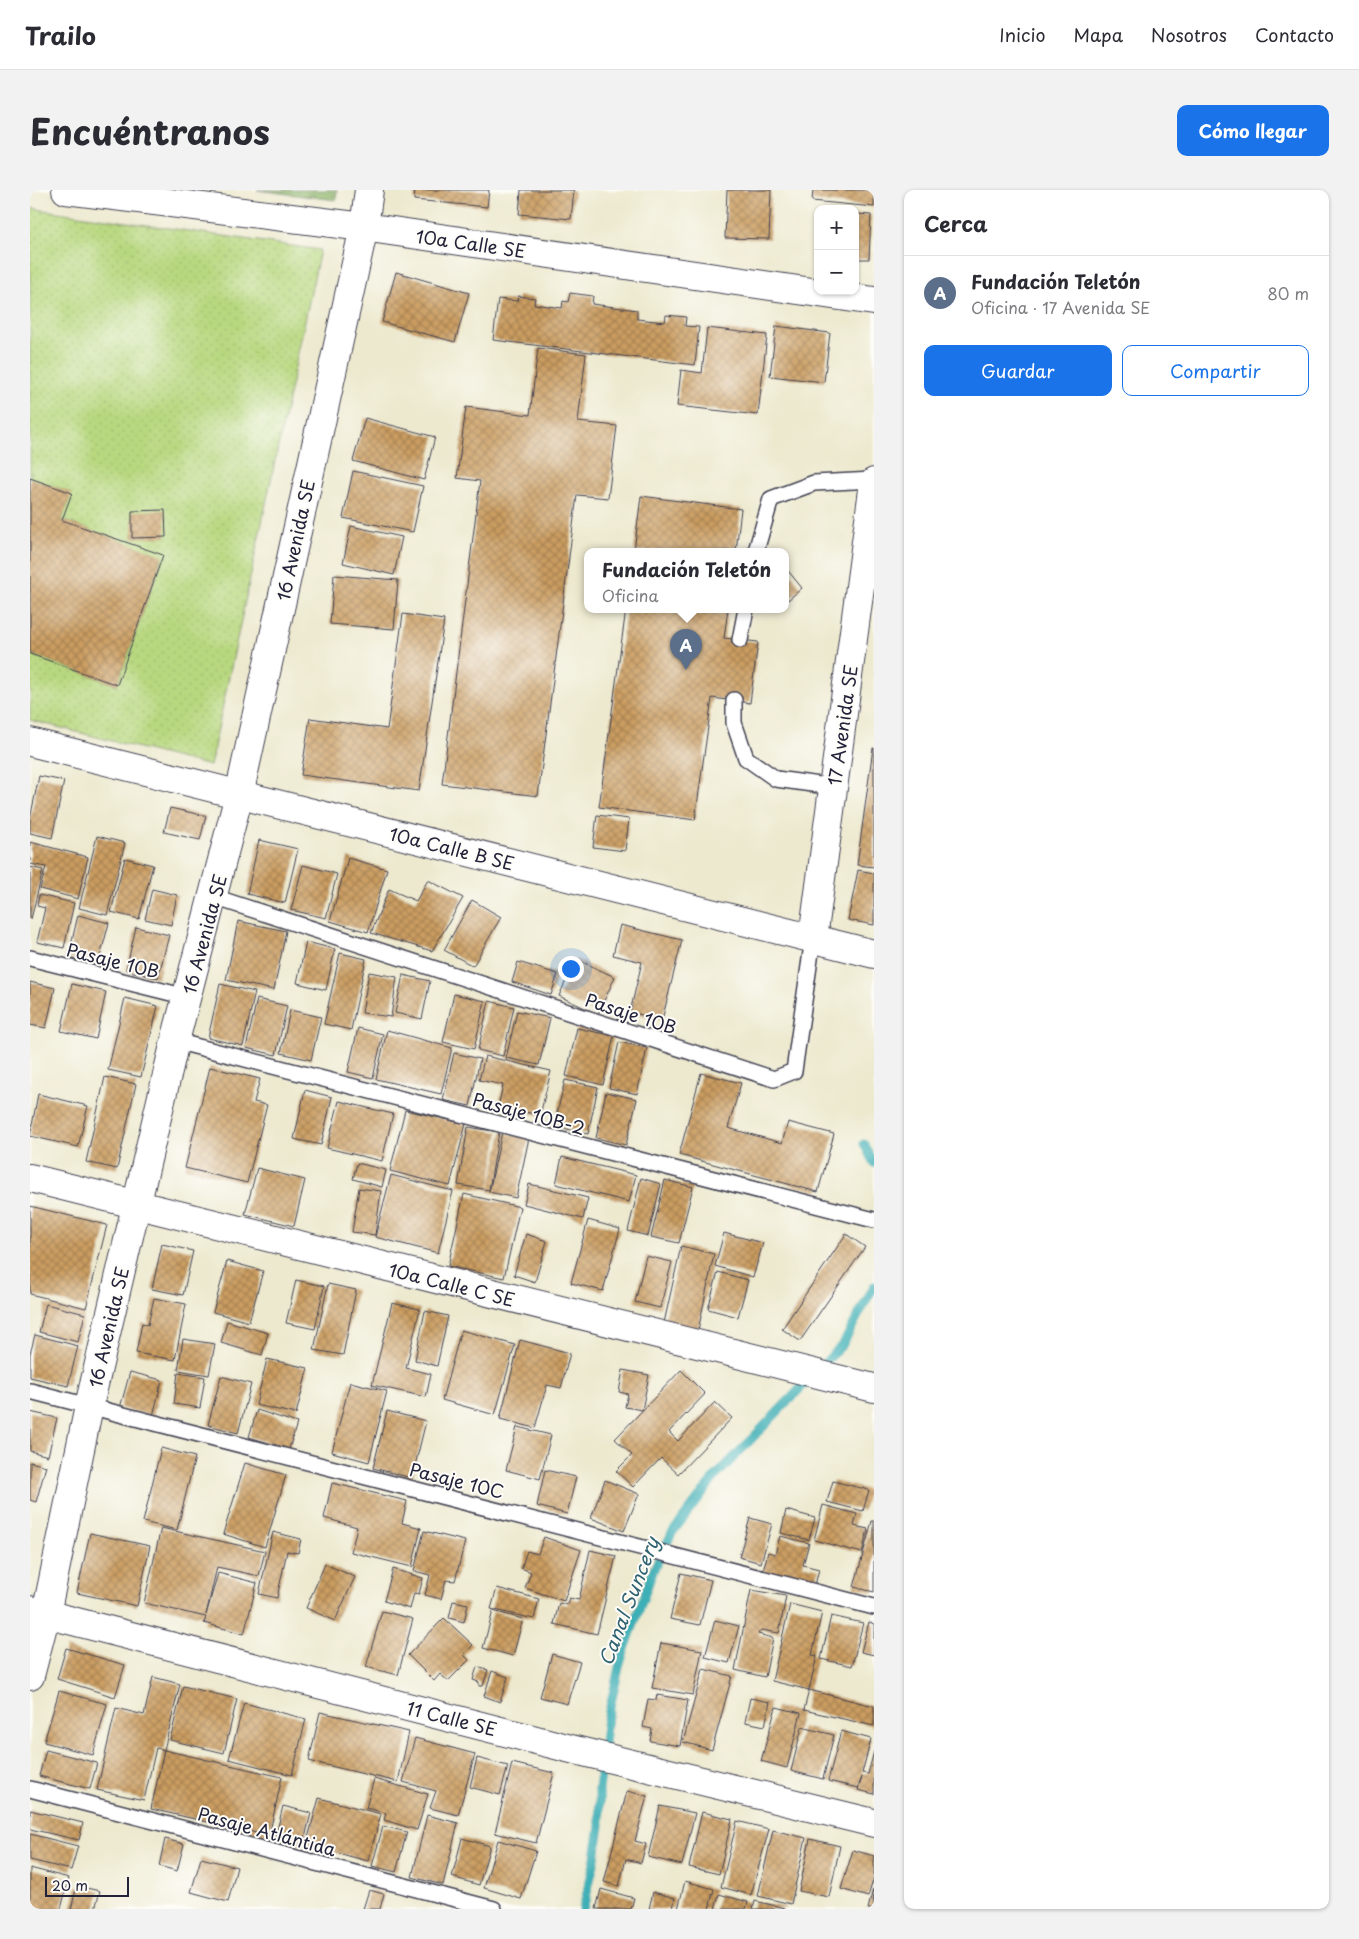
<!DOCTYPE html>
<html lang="es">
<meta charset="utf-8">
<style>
body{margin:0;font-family:"Playpen Sans",sans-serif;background:#f2f2f3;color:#2b2b33}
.controls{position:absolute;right:15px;top:15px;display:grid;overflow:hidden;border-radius:10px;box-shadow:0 1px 4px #0004}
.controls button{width:45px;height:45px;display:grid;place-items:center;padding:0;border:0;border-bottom:1px solid #e1e1e2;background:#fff;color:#2b2b33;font:25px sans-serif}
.scale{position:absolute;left:15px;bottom:12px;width:84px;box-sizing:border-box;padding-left:5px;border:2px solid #22223b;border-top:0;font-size:14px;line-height:18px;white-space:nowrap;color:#22223b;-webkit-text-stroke:4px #fdfcf7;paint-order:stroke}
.you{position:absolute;left:540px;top:778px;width:18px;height:18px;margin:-12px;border:4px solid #fff;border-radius:50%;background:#1a73e8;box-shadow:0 0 0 8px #1a73e833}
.badge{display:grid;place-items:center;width:32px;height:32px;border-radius:50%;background:#1a73e8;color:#fff;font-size:16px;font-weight:700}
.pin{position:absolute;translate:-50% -41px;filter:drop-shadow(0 1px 2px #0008)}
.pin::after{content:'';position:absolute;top:26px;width:18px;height:15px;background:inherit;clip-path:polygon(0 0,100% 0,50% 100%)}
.popup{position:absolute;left:554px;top:358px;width:205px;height:65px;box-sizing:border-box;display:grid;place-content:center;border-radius:10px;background:#fff;filter:drop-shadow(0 1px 4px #0005);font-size:16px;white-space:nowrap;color:#7c7c81}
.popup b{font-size:19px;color:#2b2b33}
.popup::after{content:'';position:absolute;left:50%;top:100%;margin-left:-10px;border:10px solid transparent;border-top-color:#fff}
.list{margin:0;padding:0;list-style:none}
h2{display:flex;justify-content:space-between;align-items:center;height:65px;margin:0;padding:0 20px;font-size:21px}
h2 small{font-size:16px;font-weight:400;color:#7c7c81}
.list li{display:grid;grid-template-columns:32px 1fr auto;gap:15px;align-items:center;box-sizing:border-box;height:75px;padding:0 20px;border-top:1px solid #e1e1e2}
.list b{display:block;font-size:19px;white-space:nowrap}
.list p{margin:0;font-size:16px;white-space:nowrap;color:#7c7c81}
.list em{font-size:16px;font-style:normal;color:#7c7c81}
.actions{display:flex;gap:10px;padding:15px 20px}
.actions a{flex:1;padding:11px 0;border:1px solid #1a73e8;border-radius:10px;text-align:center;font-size:18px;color:#1a73e8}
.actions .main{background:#1a73e8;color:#fff}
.map{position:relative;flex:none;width:844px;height:1719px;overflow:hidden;border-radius:10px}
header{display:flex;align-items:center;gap:30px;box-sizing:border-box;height:70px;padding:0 25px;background:#fff;border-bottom:1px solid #e1e1e2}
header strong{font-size:24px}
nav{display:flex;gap:28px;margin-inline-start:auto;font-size:18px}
.intro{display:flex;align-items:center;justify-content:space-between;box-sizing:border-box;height:120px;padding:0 30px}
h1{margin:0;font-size:35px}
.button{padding:12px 22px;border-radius:10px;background:#1a73e8;color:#fff;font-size:18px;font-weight:700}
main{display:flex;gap:30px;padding:0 30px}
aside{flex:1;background:#fff;border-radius:10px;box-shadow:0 1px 4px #0004}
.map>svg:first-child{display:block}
.forest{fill:url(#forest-crowns);stroke:#5a6d54}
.garden{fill:url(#garden-dots);stroke:#6d7d5d}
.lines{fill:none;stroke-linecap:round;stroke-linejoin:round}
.stream{stroke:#3dafb6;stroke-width:9}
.building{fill:url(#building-cross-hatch)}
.lane-casing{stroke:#404051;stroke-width:18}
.street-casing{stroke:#404051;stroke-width:30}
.secondary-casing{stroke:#404051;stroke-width:30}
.lane{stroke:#fff;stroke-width:15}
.street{stroke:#fff;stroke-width:28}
.secondary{stroke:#fff;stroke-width:28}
.labels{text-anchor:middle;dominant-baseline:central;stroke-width:4;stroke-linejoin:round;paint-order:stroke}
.street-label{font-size:18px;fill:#22223b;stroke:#fdfcf7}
.water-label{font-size:19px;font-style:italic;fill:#2e6172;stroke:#fdfcf7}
</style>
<header>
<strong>Trailo</strong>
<nav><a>Inicio</a><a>Mapa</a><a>Nosotros</a><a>Contacto</a></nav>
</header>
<div class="intro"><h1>Encuéntranos</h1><a class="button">Cómo llegar</a></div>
<main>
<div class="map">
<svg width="844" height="1719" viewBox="0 0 844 1719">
<defs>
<pattern id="forest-crowns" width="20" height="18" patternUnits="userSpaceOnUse" patternTransform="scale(1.25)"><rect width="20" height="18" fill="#92b86e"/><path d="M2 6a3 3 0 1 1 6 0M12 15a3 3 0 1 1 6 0" fill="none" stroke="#77955c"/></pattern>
<pattern id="garden-dots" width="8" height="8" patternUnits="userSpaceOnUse" patternTransform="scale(1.25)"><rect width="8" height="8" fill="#b8d87f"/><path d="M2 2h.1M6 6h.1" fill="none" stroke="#9eb96f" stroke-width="1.8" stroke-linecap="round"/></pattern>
<pattern id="building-cross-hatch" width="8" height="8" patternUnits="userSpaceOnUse" patternTransform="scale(1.25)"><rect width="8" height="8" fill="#cb9d61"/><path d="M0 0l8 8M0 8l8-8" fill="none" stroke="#a48051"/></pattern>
</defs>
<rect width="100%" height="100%" fill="#fdfcf7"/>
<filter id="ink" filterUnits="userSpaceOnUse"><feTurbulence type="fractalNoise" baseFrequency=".02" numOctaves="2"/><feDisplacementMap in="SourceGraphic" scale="10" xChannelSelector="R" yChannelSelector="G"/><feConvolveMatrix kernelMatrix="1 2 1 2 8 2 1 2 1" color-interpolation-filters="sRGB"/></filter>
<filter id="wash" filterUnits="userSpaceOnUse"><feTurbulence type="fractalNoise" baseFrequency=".0096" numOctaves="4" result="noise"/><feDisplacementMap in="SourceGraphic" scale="20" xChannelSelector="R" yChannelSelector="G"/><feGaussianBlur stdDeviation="1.12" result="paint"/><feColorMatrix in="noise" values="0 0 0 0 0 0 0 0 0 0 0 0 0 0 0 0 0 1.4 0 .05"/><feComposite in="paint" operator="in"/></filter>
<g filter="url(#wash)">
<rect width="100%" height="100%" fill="#ede9cf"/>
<!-- forest -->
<path class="forest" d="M227 0H307L306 10Z"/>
<!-- garden -->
<path class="garden" d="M0 18 290 60 180 576 0 530V464L87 495 133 366 32 330 41 303 0 288Z"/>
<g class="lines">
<!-- stream -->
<g class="stream">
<path d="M834 954 844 973"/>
<path d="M553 1719 564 1674 570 1636 569 1600 576 1535 590 1473 623 1381 642 1343 685 1287 813 1154 844 1096"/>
</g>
</g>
<g id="blocks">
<!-- building -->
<g class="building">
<path d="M385 0H459L457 17 384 10Z"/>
<path d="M491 0H544L541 29 489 24Z"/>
<path d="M697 0H741L739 49 695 48Z"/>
<path d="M783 0H844V17L782 11Z"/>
<path d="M825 24 841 25 839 69H825Z"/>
<path d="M366 82 439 103 425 152 352 132Z"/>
<path d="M540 103 563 106 562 114 607 120V129L635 132 636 125 656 127 655 136 669 137 665 175 463 150 468 109 487 111 488 106 505 108 504 114 532 118 533 111 538 112Z"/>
<path d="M746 136 800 143 794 192 740 186Z"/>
<path d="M677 138 737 145 728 225 647 216 651 180 672 183Z"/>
<path d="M508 158 556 164 548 232 587 236 578 308 547 305 508 606 412 594 450 291 427 288 436 217 500 225Z"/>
<path d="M335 228 405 247 394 290 323 271Z"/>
<path d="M323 281 393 296 383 342 313 328Z"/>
<path d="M0 288 42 303 32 330 133 365 87 495 0 464Z"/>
<path d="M611 306 711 319 706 361H604Z"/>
<path d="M135 320 136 347 102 348V321Z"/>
<path d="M321 336 372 347 364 385 313 373Z"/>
<path d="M755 377 772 398 758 410 755 405Z"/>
<path d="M304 385 368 390 364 439 300 434Z"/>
<path d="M596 419H698L694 448 728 452 720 513 682 508 665 630 569 617Z"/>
<path d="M373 424 414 430 389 601 271 585 280 528 357 539Z"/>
<path d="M843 558H844V677L827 675Z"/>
<path d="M9 586 34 591 22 648 0 643V629Z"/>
<path d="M140 618 176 626 170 650 134 642Z"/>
<path d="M567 625 599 629 595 661 563 657Z"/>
<path d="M67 646 95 653 77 725 49 718Z"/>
<path d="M229 650 268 659 255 713 217 704Z"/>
<path d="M0 652 58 667 48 709 10 699 16 677 0 674Z"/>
<path d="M95 668 123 675 109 729 81 722Z"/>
<path d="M318 668 357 679 338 742 300 731Z"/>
<path d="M273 675 307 684 296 728 261 720Z"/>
<path d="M0 677 13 680 1 729H0Z"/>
<path d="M828 680 844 683V735L818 730Z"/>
<path d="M398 690 433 708 402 761 341 743 359 699 386 711Z"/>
<path d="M122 699 147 705 141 735 115 729Z"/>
<path d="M9 705 44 713 34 758 7 752 15 718 7 716Z"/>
<path d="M442 710 471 727 443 776 414 760Z"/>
<path d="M48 725 79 733 68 775 38 768Z"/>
<path d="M208 731 256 741 244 800 196 790Z"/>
<path d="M590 735 652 750 632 830 600 822 612 772 583 765Z"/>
<path d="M106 737 139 745 128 788 96 780Z"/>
<path d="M276 752 305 759 296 800 267 793Z"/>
<path d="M310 763 336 769 321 840 294 834Z"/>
<path d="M546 769 585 787 568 824 529 806Z"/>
<path d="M488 772 528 784 521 805 482 792Z"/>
<path d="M339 782 367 787 361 827 332 823Z"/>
<path d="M373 785 400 791 392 829 365 823Z"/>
<path d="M0 792 25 798 16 838 0 835Z"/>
<path d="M42 794 76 802 66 849 31 841Z"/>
<path d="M190 794 225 802 213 856 178 848Z"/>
<path d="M424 804 455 811 444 859 413 852Z"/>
<path d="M95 808 128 816 111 887 78 880Z"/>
<path d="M227 809 257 816 246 865 216 858Z"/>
<path d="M459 811 484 817 473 866 448 860Z"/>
<path d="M260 820 291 827 281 870 251 863Z"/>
<path d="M487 821 520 828 509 875 476 868Z"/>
<path d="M328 838 353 844 343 888 318 882Z"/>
<path d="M547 838 584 846 573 895 536 886Z"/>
<path d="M357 840 422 858 411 904 346 889Z"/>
<path d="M589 852 617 858 607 904 579 898Z"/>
<path d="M424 863 450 869 440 916 413 910Z"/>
<path d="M455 866 521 881 510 925 468 917 473 895 449 890Z"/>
<path d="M180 877 230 889 224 912 237 915 217 993 155 978Z"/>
<path d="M671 883 711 893 698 938 752 953 758 932 804 944 788 1002 649 965Z"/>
<path d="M75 887 106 894 87 979 56 972Z"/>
<path d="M535 890 568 897 558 944 524 936Z"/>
<path d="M275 900 302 907 291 955 264 949Z"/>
<path d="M576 902 607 909 596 955 566 948Z"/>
<path d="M8 904 58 916 48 957 0 946Z"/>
<path d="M309 911 363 924 352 971 297 958Z"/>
<path d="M375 920 436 934 420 996 360 981Z"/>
<path d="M438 937 469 942 459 1000 428 995Z"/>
<path d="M472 942 499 948 486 1008 459 1002Z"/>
<path d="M532 967 606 985 599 1012 526 994Z"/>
<path d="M327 973 356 980 352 997 323 989Z"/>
<path d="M227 978 275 990 264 1036 215 1024Z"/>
<path d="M361 985 423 1001 408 1063 345 1047Z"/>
<path d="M611 988 631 994 618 1046 598 1041Z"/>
<path d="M635 990 663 997 649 1053 621 1047Z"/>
<path d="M499 994 558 1008 553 1029 494 1014Z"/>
<path d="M329 998 351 1001 345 1045 322 1042Z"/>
<path d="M434 1004 490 1017 474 1088 418 1076Z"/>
<path d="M0 1016 77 1035 56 1118 0 1104Z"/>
<path d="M558 1030 590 1039 573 1101 541 1093Z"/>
<path d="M694 1043 733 1053 723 1087 685 1076Z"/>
<path d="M496 1044 517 1051 505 1092 484 1085Z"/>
<path d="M816 1044 835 1057 770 1151 752 1139Z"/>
<path d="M132 1054 163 1061 153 1105 122 1099Z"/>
<path d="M651 1056 684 1064 668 1141 634 1133Z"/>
<path d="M616 1066 642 1072 630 1118 605 1112Z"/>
<path d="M197 1071 233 1081 219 1132 183 1122Z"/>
<path d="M688 1082 718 1090 708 1127 678 1119Z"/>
<path d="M266 1090 294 1096 285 1139 256 1133Z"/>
<path d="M298 1094 326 1100 313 1165 284 1160Z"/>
<path d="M124 1108 156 1114 145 1170 106 1163 112 1133 118 1135Z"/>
<path d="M362 1113 390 1119 376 1178 401 1184 396 1207 342 1195Z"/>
<path d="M16 1114 55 1124 48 1152 9 1142Z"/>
<path d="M395 1121 418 1126 407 1176 385 1170Z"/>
<path d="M197 1131 238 1143 232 1165 191 1153Z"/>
<path d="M431 1140 485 1155 465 1225 412 1210Z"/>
<path d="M5 1145 48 1156 38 1196 0 1187V1164Z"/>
<path d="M153 1149 185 1154 179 1185 148 1180Z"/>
<path d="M490 1150 540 1163 531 1198 517 1195 505 1238 470 1229Z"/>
<path d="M237 1169 278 1178 266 1224 226 1215Z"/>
<path d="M593 1180 619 1185 612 1220 595 1217 598 1204 589 1202Z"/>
<path d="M651 1180 675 1204 639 1242 648 1251 685 1212 702 1228 648 1284 631 1268 603 1297 586 1281 602 1265 585 1249Z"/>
<path d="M100 1182 132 1190 123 1226 90 1218Z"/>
<path d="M148 1183 175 1187 170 1218 144 1214Z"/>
<path d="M191 1186 221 1194 208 1243 178 1235Z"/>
<path d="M320 1192 357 1201 339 1272 302 1262Z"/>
<path d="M227 1220 267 1233 259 1259 219 1247Z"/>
<path d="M357 1221 396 1231 382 1288 343 1278Z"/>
<path d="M0 1222 27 1228 18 1266 0 1261Z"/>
<path d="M487 1237 521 1245 510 1289 476 1280Z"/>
<path d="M131 1258 165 1267 147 1340 113 1332Z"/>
<path d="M0 1272 16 1276 6 1312 0 1310Z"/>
<path d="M215 1273 256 1285 235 1357 193 1344Z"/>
<path d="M515 1280 546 1287 537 1324 507 1316Z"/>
<path d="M575 1290 609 1304 594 1341 561 1328Z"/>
<path d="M803 1291 839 1300 833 1321 797 1312Z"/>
<path d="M302 1293 377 1311 372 1333 391 1338 382 1377 321 1362 327 1337 294 1328Z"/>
<path d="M793 1315 827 1324 824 1336 838 1339 832 1363 784 1350Z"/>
<path d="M756 1320 785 1328 779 1350 751 1343Z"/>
<path d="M720 1328 742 1334 731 1373 709 1367Z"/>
<path d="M842 1331H844V1402L824 1397Z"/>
<path d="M131 1338 235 1361 229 1386 187 1377 176 1425 188 1383 227 1393 214 1444 174 1433 176 1427 114 1413Z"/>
<path d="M394 1341 435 1351 425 1391 416 1390 411 1409 395 1405 400 1385 384 1381Z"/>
<path d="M243 1342 271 1349 268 1363 257 1361 247 1408 229 1404Z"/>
<path d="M60 1343 120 1356 107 1416 47 1403Z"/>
<path d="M750 1346 779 1353 773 1375 789 1379 784 1399 732 1385 738 1362 745 1364Z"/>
<path d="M514 1347 551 1360 534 1411 495 1398 501 1382 491 1378 497 1361 508 1364Z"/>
<path d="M560 1360 586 1366 567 1444 524 1434 529 1413 537 1415 539 1408 549 1410Z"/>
<path d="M295 1374 325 1387 305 1431 276 1418Z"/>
<path d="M363 1379 393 1388 389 1404 384 1403 380 1419 354 1411Z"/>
<path d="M651 1383 681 1390 670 1435 640 1429Z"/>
<path d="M467 1398 509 1409 504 1429 461 1419Z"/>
<path d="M721 1400 756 1406 749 1443 731 1440 728 1444 743 1448 735 1487 705 1480Z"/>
<path d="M423 1411 438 1414 434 1432 419 1428Z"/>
<path d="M760 1414 792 1422 782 1465 787 1466 779 1500 742 1491Z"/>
<path d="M352 1421 383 1429 368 1485 336 1477Z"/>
<path d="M463 1421 493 1429 483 1466 453 1458Z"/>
<path d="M801 1426 833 1433 822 1476 791 1469Z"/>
<path d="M414 1428 443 1455 434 1465 439 1470 418 1491 410 1484 404 1491 378 1465Z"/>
<path d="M685 1430 709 1436 699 1473 675 1467Z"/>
<path d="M839 1432 844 1434V1465L831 1462Z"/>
<path d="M631 1453 672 1460 663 1505 622 1498Z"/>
<path d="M36 1458 95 1475 85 1507 27 1489Z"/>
<path d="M522 1464 550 1472 537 1514 510 1507Z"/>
<path d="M447 1477 458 1480 453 1496H449V1492L443 1490Z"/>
<path d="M673 1479 702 1486 682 1560 653 1552Z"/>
<path d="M462 1481 478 1487 470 1512 454 1506Z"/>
<path d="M123 1487 150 1494 134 1560 126 1558 114 1610 67 1600 86 1518 114 1525Z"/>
<path d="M153 1496 207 1509 194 1563 140 1550Z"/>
<path d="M779 1500 844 1516V1536L774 1520Z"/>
<path d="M29 1501 77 1514 63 1565 14 1552Z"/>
<path d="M627 1505 658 1510 650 1556 620 1551 622 1539 613 1537 618 1509 626 1510Z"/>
<path d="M720 1508 740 1512 735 1536 715 1532Z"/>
<path d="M214 1513 276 1529 262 1585 199 1569Z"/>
<path d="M746 1517 771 1523 757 1578 731 1571Z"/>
<path d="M290 1522 379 1542 368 1592 279 1571Z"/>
<path d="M772 1537 804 1545 793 1589 761 1581Z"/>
<path d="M811 1541 841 1549 832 1583 838 1584 844 1561V1604L828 1600 832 1587 828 1598 798 1591Z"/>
<path d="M385 1548 445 1564 428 1625 400 1618 406 1601 373 1592Z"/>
<path d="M16 1560 67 1573 60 1599 9 1586Z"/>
<path d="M134 1560 252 1587 239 1646 121 1619Z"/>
<path d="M447 1568 478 1576 470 1605 440 1597Z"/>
<path d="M482 1573 524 1583 506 1653 465 1643Z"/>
<path d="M344 1589 398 1604 387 1640 354 1630 356 1623 336 1618Z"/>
<path d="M597 1601 617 1606 605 1651 616 1654 611 1673 596 1669 589 1696 574 1692Z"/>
<path d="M289 1608 351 1624 338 1671 276 1655Z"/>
<path d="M253 1616 281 1623 273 1656 245 1649Z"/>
<path d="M630 1616 665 1623 652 1675 618 1667Z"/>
<path d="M0 1620 53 1633 49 1650 0 1639Z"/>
<path d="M672 1622 702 1629 689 1684 659 1677Z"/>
<path d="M397 1625 428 1633 413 1695 382 1687Z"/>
<path d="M707 1631 739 1639 721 1705 691 1697Z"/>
<path d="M353 1636 377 1642 366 1682 342 1676Z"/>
<path d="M743 1640 776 1648 761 1714 728 1706Z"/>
<path d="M0 1644 48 1656 41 1680 0 1670Z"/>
<path d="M432 1648 460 1656 449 1695 422 1687Z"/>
<path d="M135 1649 154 1654 147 1681 129 1676Z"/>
<path d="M780 1649 810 1656 799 1707 769 1701Z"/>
<path d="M468 1650 506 1661 491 1709 454 1698Z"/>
<path d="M823 1660 844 1666V1687L838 1707 811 1699Z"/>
<path d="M171 1668 207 1677 198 1712 161 1702Z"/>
<path d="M0 1678 39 1688 31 1719H0Z"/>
<path d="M655 1691 684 1699 679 1719H648Z"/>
<path d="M47 1696 70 1701 65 1719H41Z"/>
<path d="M571 1699 604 1708 601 1719H566Z"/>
<path d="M843 1699 844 1719H838Z"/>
<path d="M339 1700 354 1704 350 1719H333Z"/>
<path d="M623 1702 645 1708 643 1719H619Z"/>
<path d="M689 1704 718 1712 716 1719H685Z"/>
<path d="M725 1711 755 1718V1719H723Z"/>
</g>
</g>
</g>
<g filter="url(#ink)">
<use href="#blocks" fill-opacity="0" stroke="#404051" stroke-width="1"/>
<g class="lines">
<!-- lane casing -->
<g class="lane-casing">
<g id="lane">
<path d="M726 361 741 309 784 293 844 290"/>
<path d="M710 450 716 419"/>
<path d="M704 510V533L716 568 746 589 804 597"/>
<path d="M184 707 744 889 764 881 783 748"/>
<path d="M0 768 157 807"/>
<path d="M145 851 844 1030"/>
<path d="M0 1201 844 1417"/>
<path d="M0 1599 464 1719"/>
</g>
</g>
<!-- street casing -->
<g class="street-casing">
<g id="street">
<path d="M36 0 334 37 844 111"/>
<path d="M0 552 844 764"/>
<path d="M783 748 844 292"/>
<path d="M0 1420 541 1559 844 1633"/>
<path d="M0 1486 16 1424 59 1216 145 851 209 605 334 37 339 0"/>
</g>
</g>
<!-- secondary casing -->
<g class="secondary-casing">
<path id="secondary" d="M0 988 844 1198"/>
</g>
<!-- lane -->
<use href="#lane" class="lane"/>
<!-- street -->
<use href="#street" class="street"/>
<!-- secondary -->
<use href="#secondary" class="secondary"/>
</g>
</g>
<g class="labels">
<!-- street labels -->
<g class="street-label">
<text transform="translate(441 53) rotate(8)">10a Calle SE</text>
<text transform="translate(265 350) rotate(-78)">16 Avenida SE</text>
<text transform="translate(812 535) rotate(-82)">17 Avenida SE</text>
<text transform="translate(422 658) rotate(14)">10a Calle B SE</text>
<text transform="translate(174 744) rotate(-75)">16 Avenida SE</text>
<text transform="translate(83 770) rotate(14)">Pasaje 10B</text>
<text transform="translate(601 823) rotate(18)">Pasaje 10B</text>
<text transform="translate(499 923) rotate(15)">Pasaje 10B-2</text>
<text transform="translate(422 1094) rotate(14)">10a Calle C SE</text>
<text transform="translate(78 1137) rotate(-77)">16 Avenida SE</text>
<text transform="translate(427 1290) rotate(14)">Pasaje 10C</text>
<text transform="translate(422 1528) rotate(14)">11 Calle SE</text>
<text transform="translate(237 1641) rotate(15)">Pasaje Atlántida</text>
</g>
<!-- water labels -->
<g class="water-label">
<text transform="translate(598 1411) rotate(-69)">Canal Suncery</text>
</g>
</g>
</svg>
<div class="controls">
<button>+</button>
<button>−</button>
</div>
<div class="scale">20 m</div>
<div class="you"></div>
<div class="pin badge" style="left:656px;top:480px;background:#5c6f8a">A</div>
<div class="popup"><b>Fundación Teletón</b>Oficina</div>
</div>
<aside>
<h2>Cerca<small></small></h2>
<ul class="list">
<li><span class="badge" style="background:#5c6f8a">A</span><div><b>Fundación Teletón</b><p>Oficina · 17 Avenida SE</p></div><em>80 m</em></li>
</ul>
<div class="actions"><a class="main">Guardar</a><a>Compartir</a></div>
</aside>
</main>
